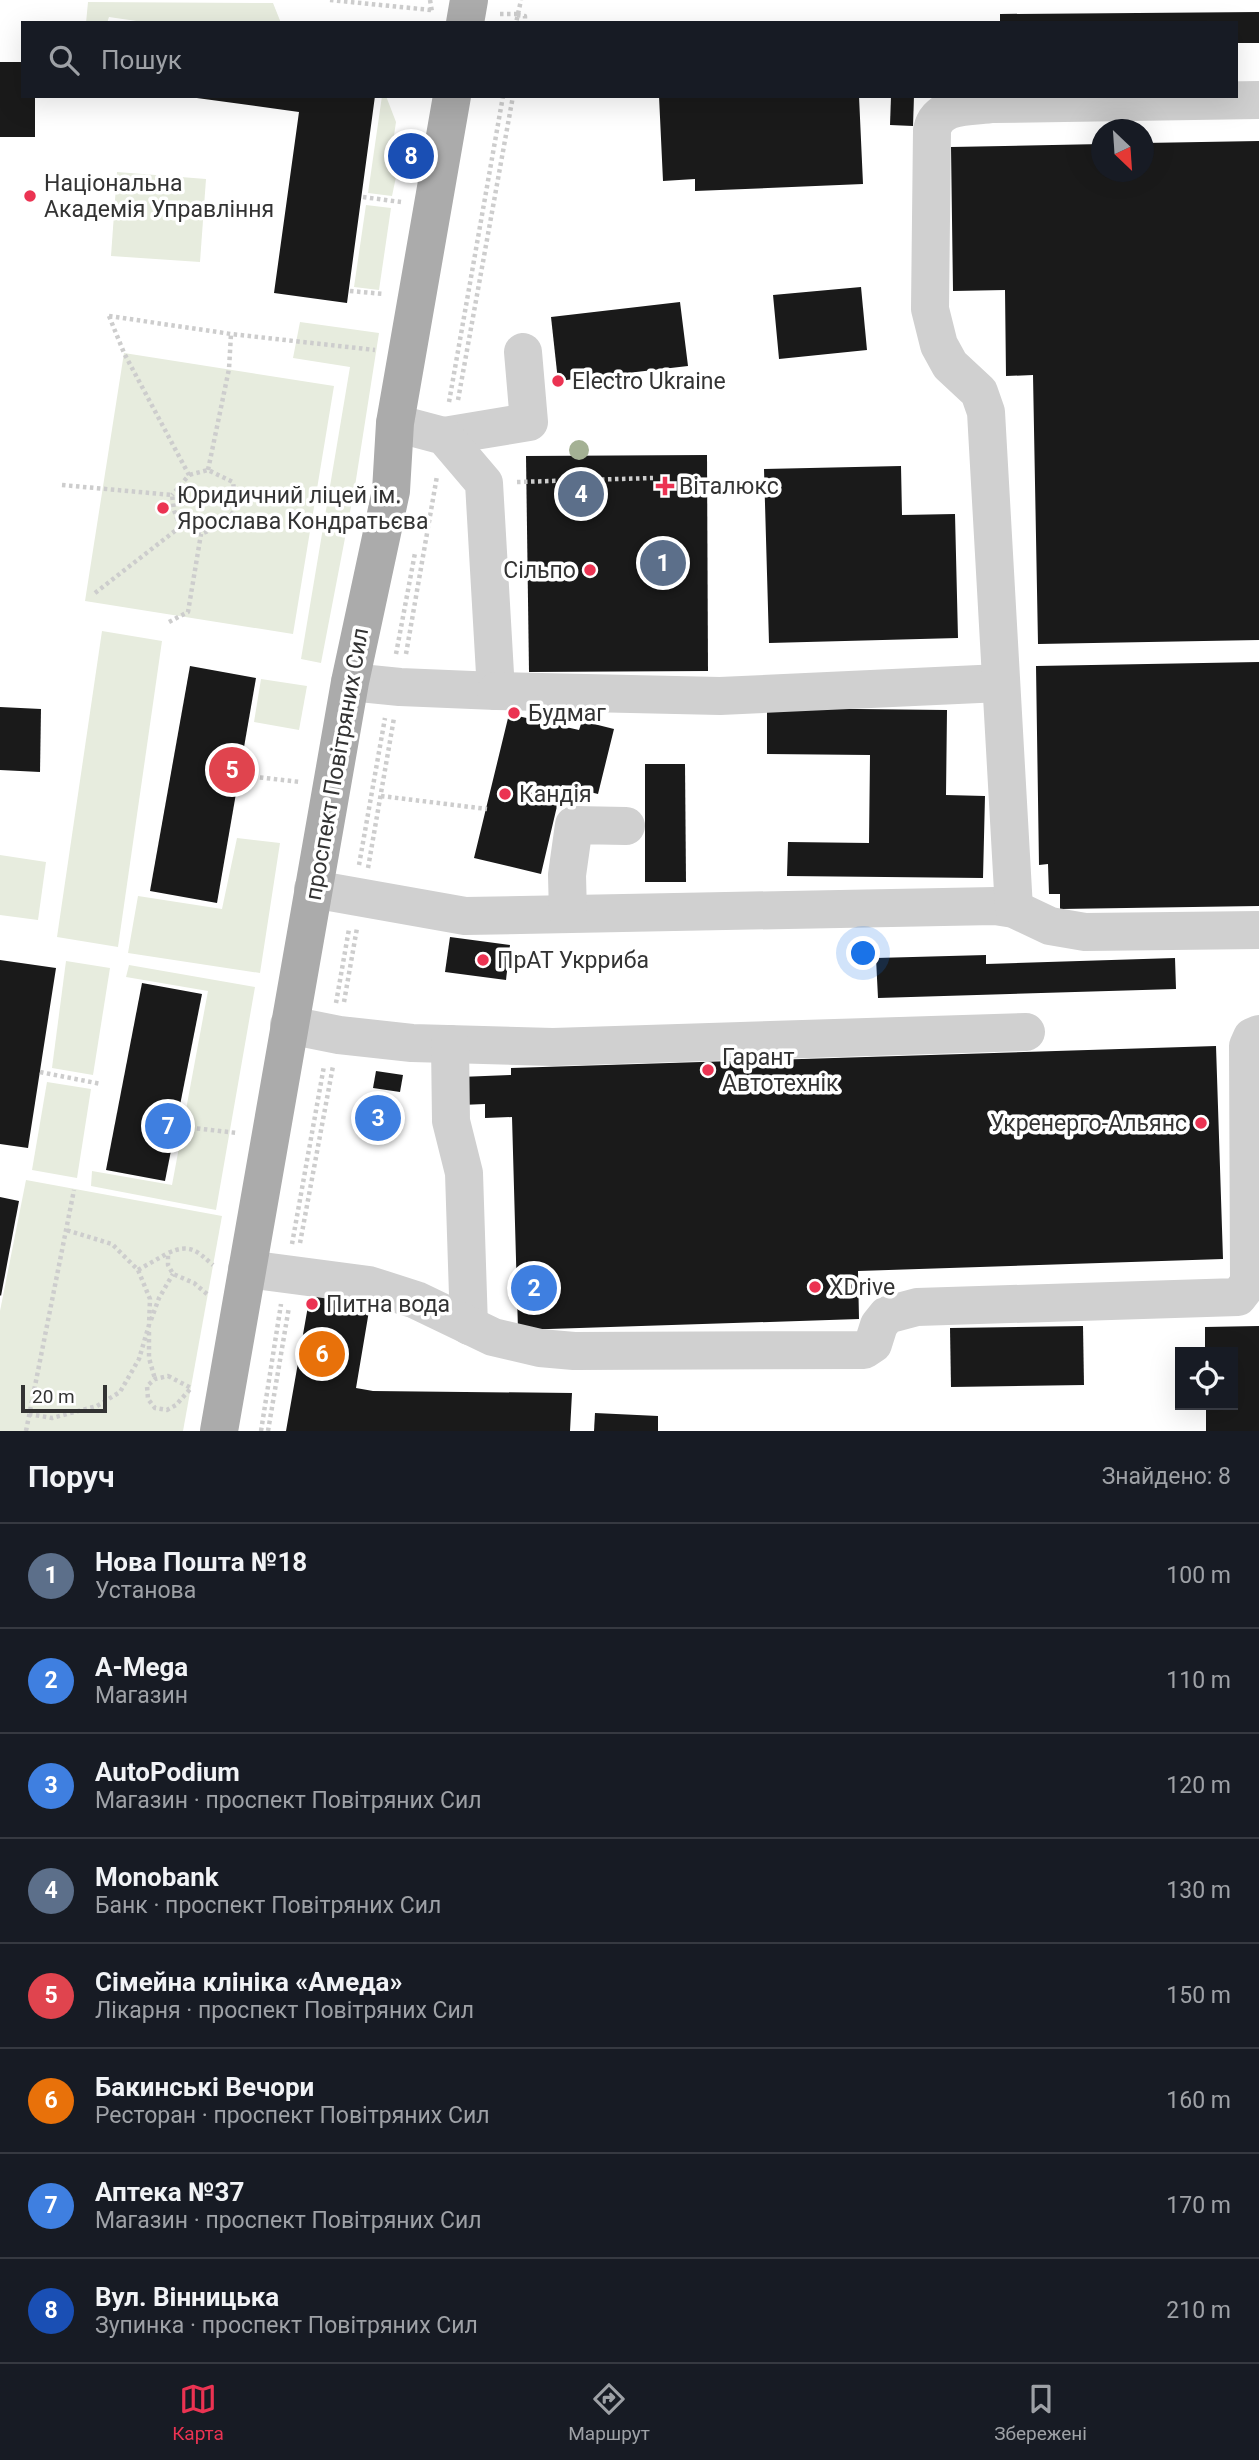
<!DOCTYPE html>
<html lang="uk">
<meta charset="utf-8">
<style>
body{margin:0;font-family:Roboto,sans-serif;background:#242831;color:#f1f3f6}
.controls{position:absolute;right:21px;bottom:21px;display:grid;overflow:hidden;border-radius:0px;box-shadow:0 7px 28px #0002}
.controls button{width:63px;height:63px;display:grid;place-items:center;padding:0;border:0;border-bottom:2px solid #363941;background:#171b24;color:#f1f3f6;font:35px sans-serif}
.compass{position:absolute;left:1091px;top:119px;width:63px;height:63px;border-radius:50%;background:#171b24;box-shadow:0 7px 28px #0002;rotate:155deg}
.scale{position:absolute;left:21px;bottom:18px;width:86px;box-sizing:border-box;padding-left:7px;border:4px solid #333;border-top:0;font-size:19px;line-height:24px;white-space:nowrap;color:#333;-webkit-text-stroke:5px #fff;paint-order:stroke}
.you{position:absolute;left:864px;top:954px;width:24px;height:24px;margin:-18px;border:5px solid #fff;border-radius:50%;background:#1a73e8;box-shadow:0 0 0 10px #1a73e833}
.badge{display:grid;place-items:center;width:46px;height:46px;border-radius:50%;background:#eb3352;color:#fff;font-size:23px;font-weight:700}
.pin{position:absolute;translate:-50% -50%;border:4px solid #fff;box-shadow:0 2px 7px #0006}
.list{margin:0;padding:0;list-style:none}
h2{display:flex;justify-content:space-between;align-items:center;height:91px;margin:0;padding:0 28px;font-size:30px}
h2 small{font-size:23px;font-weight:400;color:#9ea1a6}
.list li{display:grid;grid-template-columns:46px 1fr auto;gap:21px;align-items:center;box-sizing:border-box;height:105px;padding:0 28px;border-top:2px solid #363941}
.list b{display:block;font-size:26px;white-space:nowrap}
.list p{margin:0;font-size:23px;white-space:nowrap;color:#9ea1a6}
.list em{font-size:23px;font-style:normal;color:#9ea1a6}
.icon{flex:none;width:38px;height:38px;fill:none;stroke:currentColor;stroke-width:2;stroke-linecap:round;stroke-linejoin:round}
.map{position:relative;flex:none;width:1259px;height:1431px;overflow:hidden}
.search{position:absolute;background:#171b24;box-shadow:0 7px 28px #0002;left:21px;right:21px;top:21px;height:77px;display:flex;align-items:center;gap:18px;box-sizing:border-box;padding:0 24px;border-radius:0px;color:#9ea1a6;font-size:26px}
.sheet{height:931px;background:#171b24}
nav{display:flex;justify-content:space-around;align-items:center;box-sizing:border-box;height:98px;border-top:2px solid #363941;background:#171b24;font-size:19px;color:#9ea1a6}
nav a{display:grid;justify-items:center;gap:4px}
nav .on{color:#eb3352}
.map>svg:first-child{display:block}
.green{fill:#e7ecde}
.building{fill:#1a1a1a}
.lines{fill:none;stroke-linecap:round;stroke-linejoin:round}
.path{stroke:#cdcdcd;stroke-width:4.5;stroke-dasharray:3.5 3.5;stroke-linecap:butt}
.minor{stroke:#d0d0d0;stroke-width:38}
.major{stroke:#ababab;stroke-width:38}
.tree{fill:#a4b194}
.poi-dot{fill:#eb3352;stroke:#fff;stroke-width:2.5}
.labels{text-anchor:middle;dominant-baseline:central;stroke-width:7;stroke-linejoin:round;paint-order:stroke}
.poi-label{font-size:23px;fill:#333;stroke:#fff;text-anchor:start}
.street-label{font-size:23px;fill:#333;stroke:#fff}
</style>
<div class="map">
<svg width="1259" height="1431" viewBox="0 0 1259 1431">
<rect width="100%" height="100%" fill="#fff"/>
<!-- green -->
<g class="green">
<path d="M88 2 273 3 281 23H150L109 17 107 23H86Z"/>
<path d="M382 96H386L396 122 389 169 396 177 392 196 368 193Z"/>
<path d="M117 172 206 179 200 262 111 256Z"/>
<path d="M366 205 391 208 379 290 354 287Z"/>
<path d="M300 322 379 333 355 486 321 663 301 659 350 367 293 358Z"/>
<path d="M124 353 334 386 293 634 85 601Z"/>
<path d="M102 631 162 641 118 947 57 937Z"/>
<path d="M261 679 307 686 299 730 254 722Z"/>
<path d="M237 838 280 843 260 973 128 953 138 896 222 909Z"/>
<path d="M0 855 46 862 38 920 0 915Z"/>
<path d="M66 961 110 968 93 1075 52 1068Z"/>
<path d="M129 965 255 987 216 1210 91 1186 92 1171 172 1185 208 991 126 977Z"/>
<path d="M47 1082 91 1089 77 1178 32 1170Z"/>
<path d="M26 1180 222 1216 183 1431H0V1311Z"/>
</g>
<!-- building -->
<g class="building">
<path d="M1259 12V43H1236V23H1000V14Z"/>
<path d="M0 62H23V96H35V137H0Z"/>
<path d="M182 96H375L347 303 274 293 299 112Z"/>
<path d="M659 96H859L863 184 695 191V179L663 181Z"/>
<path d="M891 96H914L913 126 890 125Z"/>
<path d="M395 136 409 139 403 172 389 170Z"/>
<path d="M1259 141V640L1038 644 1033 375 1006 376 1005 290 953 291 951 147 1102 144V172H1144V143Z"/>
<path d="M861 287 867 350 779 359 773 295Z"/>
<path d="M680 302 688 366 558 381 551 317Z"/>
<path d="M707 455 708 671 529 672 526 456Z"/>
<path d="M901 466 902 515 955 514 958 638 769 643 764 469Z"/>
<path d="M1259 662V906L1060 909V894H1049L1048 864 1039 865 1036 666Z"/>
<path d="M190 666 256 678 217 903 150 891Z"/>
<path d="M0 707 41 709 40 772 0 770Z"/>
<path d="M767 708 947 710 946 795 985 796 983 878 787 876 788 842 869 843 870 755 767 754Z"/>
<path d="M509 714 579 730 582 721 614 729 598 794 562 785 541 874 474 858Z"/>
<path d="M645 764H685L686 882H645Z"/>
<path d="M450 937 510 945 506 980 445 972Z"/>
<path d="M986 955V964L1175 958 1176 989 878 998 876 958Z"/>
<path d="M0 960 56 968 28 1148 0 1144Z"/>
<path d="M142 983 202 994 165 1181 106 1170Z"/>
<path d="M1216 1046 1223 1259 858 1271 859 1319 518 1330 512 1117 485 1118V1104L461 1105 460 1077 511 1075V1068Z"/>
<path d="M376 1071 403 1075 400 1092 373 1088Z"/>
<path d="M0 1197 19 1201 1 1296 0 1295Z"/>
<path d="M311 1289 371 1299 356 1388 373 1391 572 1393 570 1431H286Z"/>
<path d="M1083 1326 1084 1385 951 1387 950 1328Z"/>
<path d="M1259 1326V1431H1206V1405H1233V1352H1205V1327Z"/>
<path d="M595 1413 658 1416V1431H594Z"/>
</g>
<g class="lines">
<!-- path -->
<g class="path">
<path d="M330 0 431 10"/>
<path d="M430 0 432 12"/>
<path d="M500 14H518L516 23"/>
<path d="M518 14 521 0"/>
<path d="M517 15 525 16V23"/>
<path d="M363 197 401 202"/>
<path d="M350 291 384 294"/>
<path d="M109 316 231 334 375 350"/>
<path d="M109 316 124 353 189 475 172 495"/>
<path d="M458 400 513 96"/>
<path d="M449 402 503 96"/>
<path d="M208 470 229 369 231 334"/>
<path d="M517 482 653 478"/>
<path d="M62 485 172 495 174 510 180 527"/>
<path d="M95 593 180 527 201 534 228 523 236 505 233 482 208 470 189 475"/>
<path d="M169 622 188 612 201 534"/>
<path d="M396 654 415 553"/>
<path d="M406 654 437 476"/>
<path d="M239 775 300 782"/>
<path d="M381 796 487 809"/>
<path d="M359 865 385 718"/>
<path d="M368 868 394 718"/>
<path d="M344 1002 357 928"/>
<path d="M336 1003 349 929"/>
<path d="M40 1072 101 1084"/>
<path d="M176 1126 237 1133"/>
<path d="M300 1243 333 1066"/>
<path d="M292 1244 324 1066"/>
<path d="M138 1270 168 1253"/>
<path d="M207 1294 194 1283 173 1274 168 1265V1253C190 1243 197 1251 213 1265"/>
<path d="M151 1320 159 1298 173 1274"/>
<path d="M149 1332V1358L155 1379"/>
<path d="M168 1376 191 1388 176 1405 167 1410 155 1408 148 1399 147 1386 155 1379Z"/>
<path d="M29 1414 52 1418 97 1406 120 1392 139 1359 149 1325 150 1299 138 1270 112 1244 66 1230"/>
<path d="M26 1431 74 1190"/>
<path d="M261 1431 281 1304"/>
<path d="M268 1431 289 1307"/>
</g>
<!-- minor -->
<g class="minor">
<path d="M444 436 529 422 523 352"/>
<path d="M350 682 400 687 496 691 484 483 444 436 395 423"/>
<path d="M496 691 720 696 1001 683"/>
<path d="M313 889 465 916 995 906 1014 909 1050 926 1085 932 1259 930"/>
<path d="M1014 909 986 412 979 392 950 365 939 345 930 309 932 130C938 103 971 107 993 104L1259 100"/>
<path d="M568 914 567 875 574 825 626 826"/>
<path d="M289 1025 339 1035 412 1043 553 1047 1026 1032"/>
<path d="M450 1044 451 1121 464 1173 469 1326"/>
<path d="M247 1269 369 1285 416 1300 493 1337 540 1348 574 1351 864 1350 873 1344 879 1325 887 1315 917 1307 1238 1297 1248 1284 1249 1278 1248 1046 1252 1037 1259 1034"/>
</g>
<!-- major -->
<g class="major">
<path d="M465 23 469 0"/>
<path d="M219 1431 350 682 391 491 395 423 452 96"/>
</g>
</g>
<!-- trees -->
<circle class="tree" cx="579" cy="450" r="10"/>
<!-- markers -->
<g class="poi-dot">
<circle cx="30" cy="196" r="7"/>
<circle cx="558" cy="381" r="7"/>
<path d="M661.5 475.5h7v7h7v7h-7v7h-7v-7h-7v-7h7z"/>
<circle cx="163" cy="508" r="7"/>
<circle cx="590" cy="570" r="7"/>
<circle cx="514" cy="713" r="7"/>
<circle cx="505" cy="794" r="7"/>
<circle cx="483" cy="960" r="7"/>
<circle cx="708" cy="1070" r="7"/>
<circle cx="1201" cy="1123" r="7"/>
<circle cx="815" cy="1287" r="7"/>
<circle cx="312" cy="1304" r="7"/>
</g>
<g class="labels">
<!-- poi labels -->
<g class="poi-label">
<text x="44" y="183">Національна<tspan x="44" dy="26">Академія Управління</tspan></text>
<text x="572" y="381">Electro Ukraine</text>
<text x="679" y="486">Віталюкс</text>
<text x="177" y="495">Юридичний ліцей ім.<tspan x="177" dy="26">Ярослава Кондратьєва</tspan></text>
<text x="576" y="570" text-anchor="end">Сільпо</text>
<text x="528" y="713">Будмаг</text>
<text x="519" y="794">Кандія</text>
<text x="497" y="960">ПрАТ Укрриба</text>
<text x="722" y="1057">Гарант<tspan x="722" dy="26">Автотехнік</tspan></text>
<text x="1187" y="1123" text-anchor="end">Укренерго-Альянс</text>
<text x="829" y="1287">XDrive</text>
<text x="326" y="1304">Питна вода</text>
</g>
<!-- street labels -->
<g class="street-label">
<text transform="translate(337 764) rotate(-80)">проспект Повітряних Сил</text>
</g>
</g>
</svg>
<div class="controls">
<button><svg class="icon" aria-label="locate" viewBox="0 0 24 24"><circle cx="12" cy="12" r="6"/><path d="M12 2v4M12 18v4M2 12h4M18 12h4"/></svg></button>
</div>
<svg class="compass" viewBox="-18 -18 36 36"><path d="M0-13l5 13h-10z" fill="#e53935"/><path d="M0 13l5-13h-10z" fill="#9ea1a6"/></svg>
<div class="scale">20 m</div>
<div class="you"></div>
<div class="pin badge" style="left:663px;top:563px;background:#5c6f8a">1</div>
<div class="pin badge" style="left:534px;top:1288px;background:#3f7fe0">2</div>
<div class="pin badge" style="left:378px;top:1118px;background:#3f7fe0">3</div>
<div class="pin badge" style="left:581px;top:494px;background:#5c6f8a">4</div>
<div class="pin badge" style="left:232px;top:770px;background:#e0444e">5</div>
<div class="pin badge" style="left:322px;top:1354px;background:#e8710a">6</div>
<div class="pin badge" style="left:168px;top:1126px;background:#3f7fe0">7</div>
<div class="pin badge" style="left:411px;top:156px;background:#1a4fb4">8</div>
<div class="search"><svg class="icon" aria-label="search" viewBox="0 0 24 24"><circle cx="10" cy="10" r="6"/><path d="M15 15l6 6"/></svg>Пошук</div>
</div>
<section class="sheet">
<h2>Поруч<small>Знайдено: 8</small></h2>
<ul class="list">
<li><span class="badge" style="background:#5c6f8a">1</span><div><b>Нова Пошта №18</b><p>Установа</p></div><em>100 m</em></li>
<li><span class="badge" style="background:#3f7fe0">2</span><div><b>A-Mega</b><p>Магазин</p></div><em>110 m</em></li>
<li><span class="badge" style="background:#3f7fe0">3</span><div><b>AutoPodium</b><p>Магазин · проспект Повітряних Сил</p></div><em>120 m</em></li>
<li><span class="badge" style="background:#5c6f8a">4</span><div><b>Monobank</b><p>Банк · проспект Повітряних Сил</p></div><em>130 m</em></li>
<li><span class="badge" style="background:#e0444e">5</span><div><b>Сімейна клініка «Амеда»</b><p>Лікарня · проспект Повітряних Сил</p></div><em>150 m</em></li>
<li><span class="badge" style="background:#e8710a">6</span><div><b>Бакинські Вечори</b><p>Ресторан · проспект Повітряних Сил</p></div><em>160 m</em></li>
<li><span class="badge" style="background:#3f7fe0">7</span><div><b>Аптека №37</b><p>Магазин · проспект Повітряних Сил</p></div><em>170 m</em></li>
<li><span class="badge" style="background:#1a4fb4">8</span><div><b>Вул. Вінницька</b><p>Зупинка · проспект Повітряних Сил</p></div><em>210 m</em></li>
</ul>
</section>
<nav>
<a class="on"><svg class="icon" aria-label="map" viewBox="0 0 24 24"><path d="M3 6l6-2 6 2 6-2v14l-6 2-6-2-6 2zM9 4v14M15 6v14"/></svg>Карта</a>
<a><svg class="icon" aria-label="directions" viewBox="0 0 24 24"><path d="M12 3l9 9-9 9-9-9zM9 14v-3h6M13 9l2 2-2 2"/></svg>Маршрут</a>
<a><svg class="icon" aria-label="saved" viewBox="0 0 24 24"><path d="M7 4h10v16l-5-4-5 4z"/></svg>Збережені</a>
</nav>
